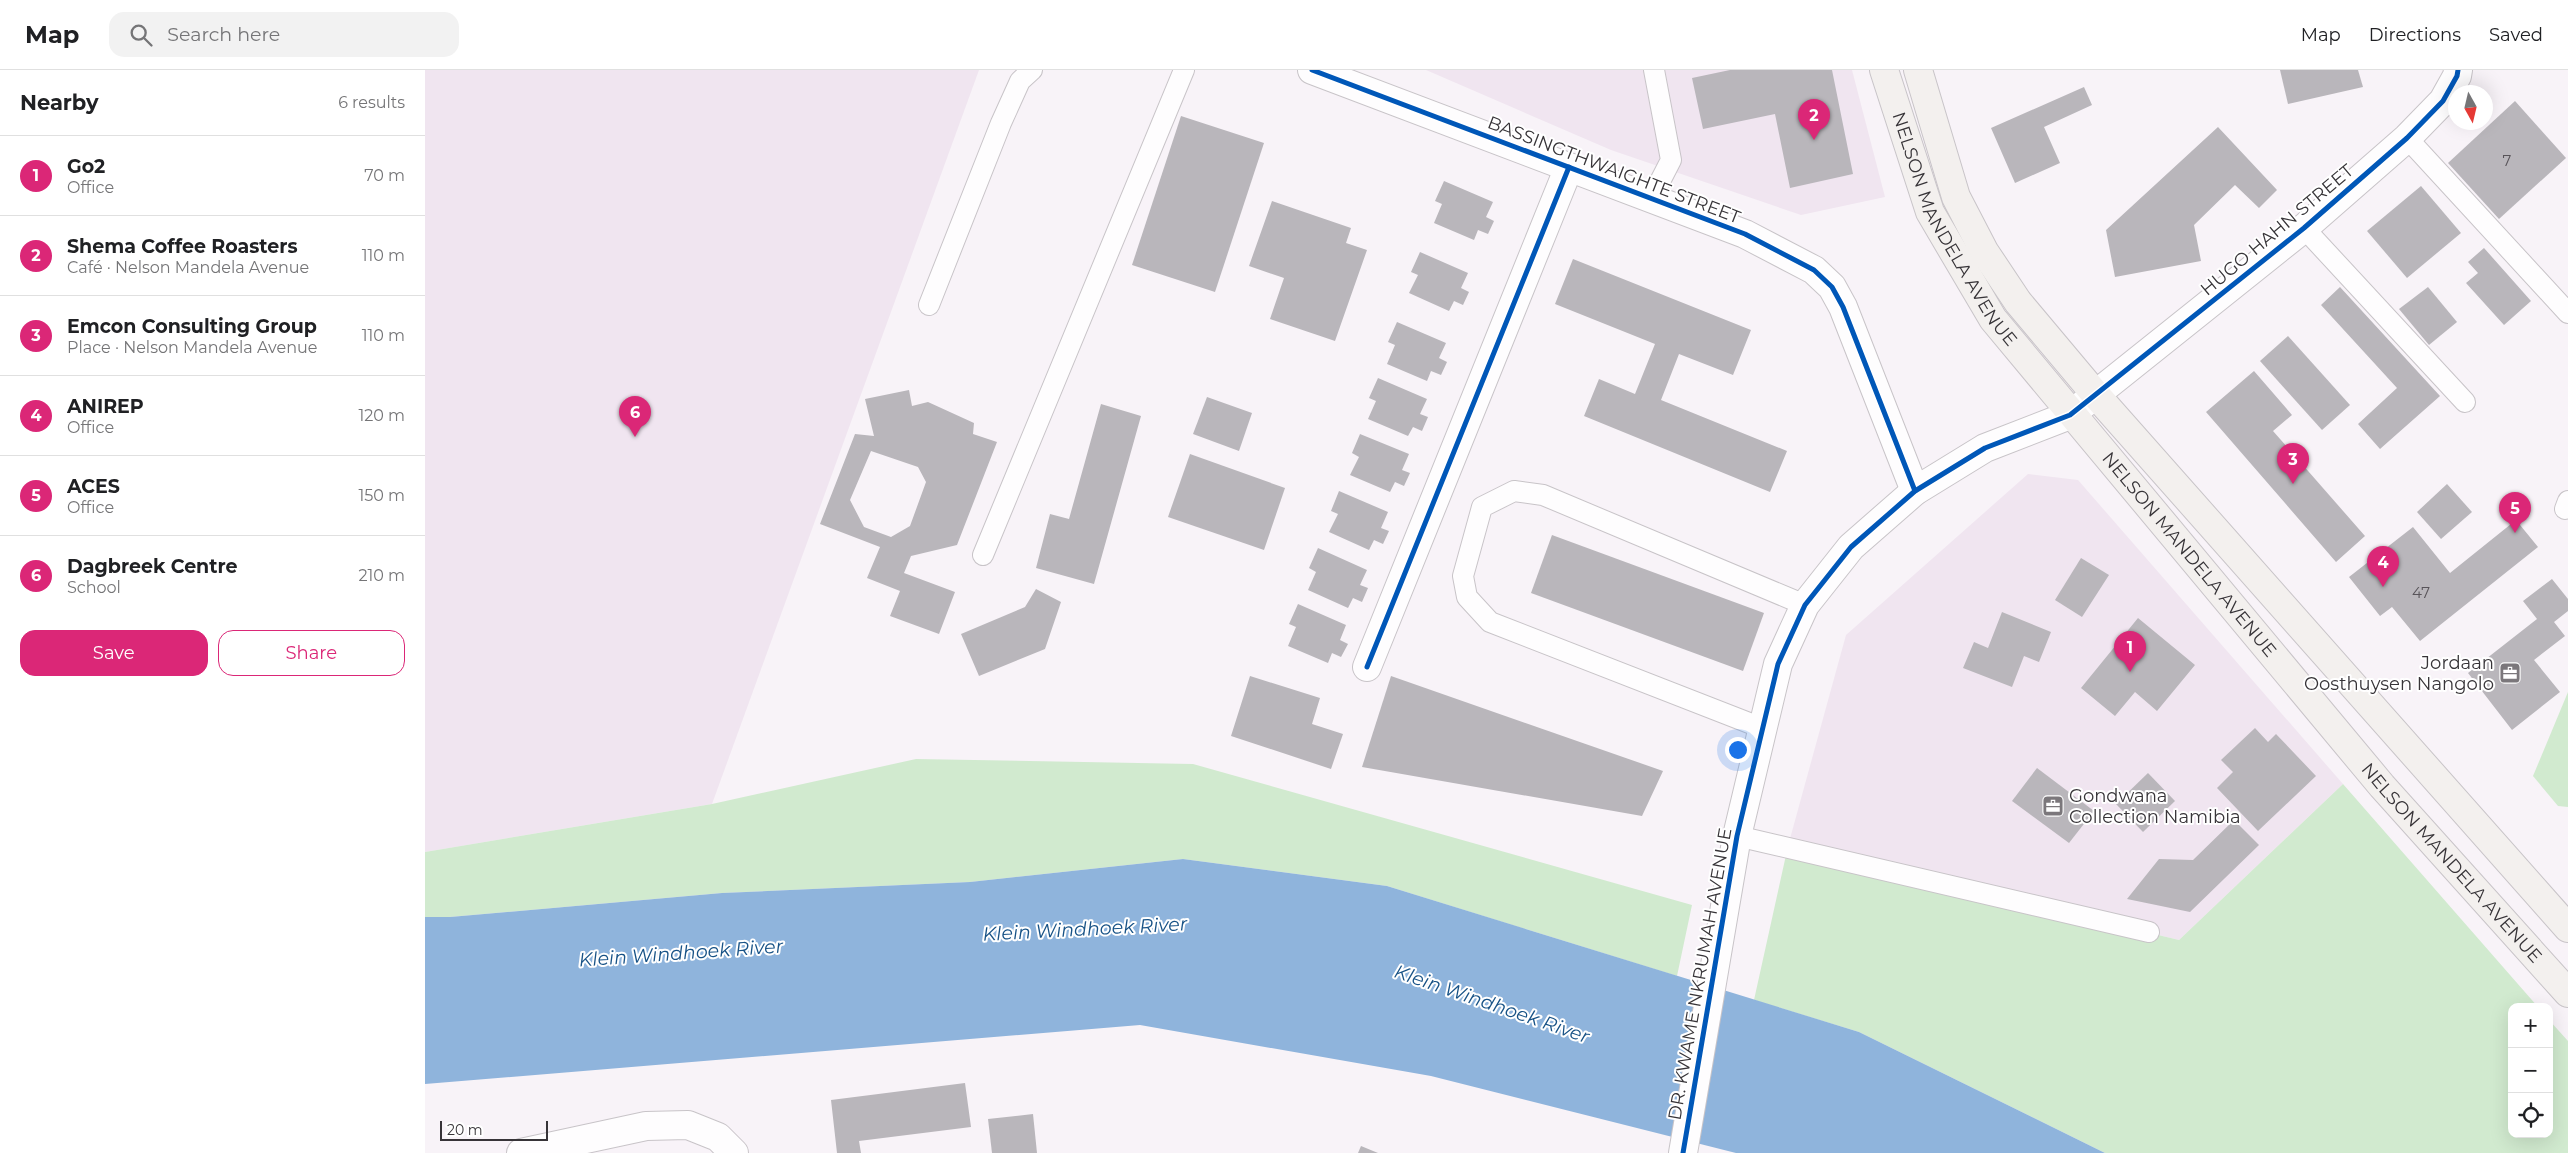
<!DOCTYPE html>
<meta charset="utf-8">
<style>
body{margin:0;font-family:Montserrat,sans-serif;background:#f2f2f2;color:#202124}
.controls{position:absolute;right:15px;bottom:15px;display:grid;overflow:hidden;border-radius:10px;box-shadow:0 5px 20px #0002}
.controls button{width:45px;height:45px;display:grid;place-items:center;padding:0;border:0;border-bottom:1px solid #e0e0e0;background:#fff;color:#202124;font:25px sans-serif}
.compass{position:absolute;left:2023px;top:15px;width:45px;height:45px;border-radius:50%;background:#fff;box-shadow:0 5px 20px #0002;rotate:172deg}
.scale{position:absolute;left:15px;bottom:12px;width:108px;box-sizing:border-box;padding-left:5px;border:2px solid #373438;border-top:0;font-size:14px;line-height:18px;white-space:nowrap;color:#373438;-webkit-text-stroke:4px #fff;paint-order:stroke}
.you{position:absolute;left:1312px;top:679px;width:18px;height:18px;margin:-12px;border:4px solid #fff;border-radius:50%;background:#1a73e8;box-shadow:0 0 0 8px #1a73e833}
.badge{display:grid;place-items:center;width:32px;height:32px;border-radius:50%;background:#db2777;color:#fff;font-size:16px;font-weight:700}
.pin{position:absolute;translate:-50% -41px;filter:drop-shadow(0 1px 2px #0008)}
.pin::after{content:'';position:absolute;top:26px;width:18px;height:15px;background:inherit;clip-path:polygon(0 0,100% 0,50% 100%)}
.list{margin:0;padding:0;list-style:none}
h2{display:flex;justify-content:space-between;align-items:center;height:65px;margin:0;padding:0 20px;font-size:21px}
h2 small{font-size:16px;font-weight:400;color:#757577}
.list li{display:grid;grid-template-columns:32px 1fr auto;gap:15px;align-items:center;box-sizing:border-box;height:80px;padding:0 20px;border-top:1px solid #e0e0e0}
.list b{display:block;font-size:19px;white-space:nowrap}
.list p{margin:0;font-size:16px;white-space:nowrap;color:#757577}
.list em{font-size:16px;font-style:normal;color:#757577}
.actions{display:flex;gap:10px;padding:15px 20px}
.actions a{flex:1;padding:11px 0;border:1px solid #db2777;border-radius:15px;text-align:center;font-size:18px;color:#db2777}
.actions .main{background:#db2777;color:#fff}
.icon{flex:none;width:28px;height:28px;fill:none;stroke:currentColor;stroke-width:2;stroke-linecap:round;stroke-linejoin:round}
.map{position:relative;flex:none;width:2143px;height:1083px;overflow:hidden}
header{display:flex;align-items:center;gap:30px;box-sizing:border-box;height:70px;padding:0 25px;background:#fff;border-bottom:1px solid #e0e0e0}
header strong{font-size:24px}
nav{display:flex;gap:28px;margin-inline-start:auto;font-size:18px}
.search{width:350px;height:45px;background:#f2f2f2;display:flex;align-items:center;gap:12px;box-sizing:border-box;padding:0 18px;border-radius:15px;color:#757577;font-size:19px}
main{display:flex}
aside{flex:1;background:#fff}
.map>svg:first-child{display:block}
.built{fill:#f0e5f0}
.green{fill:#d1eacf}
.water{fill:#8fb4dc}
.building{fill:#b9b6bb;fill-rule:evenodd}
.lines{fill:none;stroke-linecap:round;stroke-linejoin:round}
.service-casing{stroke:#c8c4c8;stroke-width:22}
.minor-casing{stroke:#c8c4c8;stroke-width:30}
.tertiary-casing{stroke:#c8c4c8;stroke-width:30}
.secondary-casing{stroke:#c8c4c8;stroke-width:30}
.service{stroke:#fefdfe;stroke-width:20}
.minor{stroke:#fefdfe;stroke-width:28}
.tertiary{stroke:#fefdfe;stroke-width:28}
.secondary{stroke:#f3f0ee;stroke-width:28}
.cycleway-casing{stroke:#fff;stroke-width:8}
.cycleway{stroke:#0057b8;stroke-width:5}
.labels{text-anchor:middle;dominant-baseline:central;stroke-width:4;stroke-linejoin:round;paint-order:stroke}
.number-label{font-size:15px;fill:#585459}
.street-label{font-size:18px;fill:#373438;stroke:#fff}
.poi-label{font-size:18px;fill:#373438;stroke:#fff;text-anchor:end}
.water-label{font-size:19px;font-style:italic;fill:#175286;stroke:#fff}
</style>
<header>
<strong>Map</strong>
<div class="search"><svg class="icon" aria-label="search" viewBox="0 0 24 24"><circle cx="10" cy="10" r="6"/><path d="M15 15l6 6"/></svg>Search here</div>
<nav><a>Map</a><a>Directions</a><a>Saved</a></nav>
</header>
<main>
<aside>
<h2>Nearby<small>6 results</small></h2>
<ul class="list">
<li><span class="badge">1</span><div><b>Go2</b><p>Office</p></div><em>70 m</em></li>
<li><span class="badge">2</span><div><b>Shema Coffee Roasters</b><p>Café · Nelson Mandela Avenue</p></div><em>110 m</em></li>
<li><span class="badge">3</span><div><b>Emcon Consulting Group</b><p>Place · Nelson Mandela Avenue</p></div><em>110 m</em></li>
<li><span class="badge">4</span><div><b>ANIREP</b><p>Office</p></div><em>120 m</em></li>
<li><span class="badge">5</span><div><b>ACES</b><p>Office</p></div><em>150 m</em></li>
<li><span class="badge">6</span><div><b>Dagbreek Centre</b><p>School</p></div><em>210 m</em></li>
</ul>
<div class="actions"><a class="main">Save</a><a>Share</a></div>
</aside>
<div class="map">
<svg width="2143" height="1083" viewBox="0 0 2143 1083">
<rect width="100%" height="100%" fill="#f8f3f8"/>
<!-- built -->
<g class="built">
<path d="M0 0H554L287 734 0 782Z"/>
<path d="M1001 0H1427L1460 127 1376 145 1186 80Z"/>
<path d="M1603 404 1653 410 1918 714 1754 870 1363 776 1421 565Z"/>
</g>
<!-- green -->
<g class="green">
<path d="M2143 622V737L2133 736 2108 706Z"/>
<path d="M491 689 768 694 1267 835 1252 906 962 816 758 789 545 812 297 823 25 847H0V782L287 734Z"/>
<path d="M1918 714 2113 937H2087V1064H2124V950L2143 971V1083H1680L1434 962 1329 930 1363 776 1754 870Z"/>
</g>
<!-- water -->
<path class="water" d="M758 789 962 816 1434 962 1680 1083H1311L1006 1006 715 955 0 1014V847H25L297 823 545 812Z"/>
<!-- building -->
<g class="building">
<path d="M1305 0H1407L1428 104 1365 118 1350 44 1278 59 1267 8Z"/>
<path d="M1855 0H1933L1938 17 1863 34Z"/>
<path d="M1659 17 1667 35 1619 57 1635 93 1590 113 1566 58Z"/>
<path d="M2090 31 2141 88 2074 149 2023 93Z"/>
<path d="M756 46 839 73 790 222 707 195Z"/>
<path d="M1793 57 1852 120 1834 138 1810 115 1769 155 1776 191 1690 207 1681 160Z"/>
<path d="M1019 111 1068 132 1061 147 1069 151 1063 164 1053 160 1049 170 1009 153 1017 134 1010 131Z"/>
<path d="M1996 116 2036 163 1982 208 1942 161Z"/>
<path d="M847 131 926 158 921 173 942 180 910 271 845 249 859 208 824 196Z"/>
<path d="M2059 178 2106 231 2079 255 2041 213 2053 203 2043 192Z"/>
<path d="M995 182 1043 203 1036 218 1044 222 1038 235 1029 231 1024 241 984 223 993 205 986 202Z"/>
<path d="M1148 189 1326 260 1308 305 1254 284 1236 330 1362 381 1345 422 1159 346 1174 309 1210 324 1230 274 1130 234Z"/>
<path d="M1915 217 2015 326 1955 379 1933 354 1972 318 1896 235Z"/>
<path d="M2003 217 2032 252 2004 275 1974 239Z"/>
<path d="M972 252 1021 273 1014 288 1022 292 1016 305 1006 301 1002 311 962 294 970 275 963 272Z"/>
<path d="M1863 266 1925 335 1897 360 1835 291Z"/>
<path d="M1829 301 1867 345 1848 361 1940 466 1911 492 1781 342Z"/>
<path d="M953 308 1002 329 995 344 1003 347 997 361 988 357 983 366 943 349 951 331 944 328Z"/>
<path d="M484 320 487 336 503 332 549 353 548 364 572 372 532 475 486 486 479 503 530 522 514 564 465 546 475 521 442 508 455 477 395 454 430 364 449 366 440 329ZM446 381 493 397 501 412 485 456 466 467 439 457 425 430Z"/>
<path d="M782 327 827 343 814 381 768 364Z"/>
<path d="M676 334 716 346 669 514 611 498 625 444 644 449Z"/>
<path d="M935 364 984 384 977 400 985 403 979 416 970 412 965 422 925 405 934 387 927 383Z"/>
<path d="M765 384 860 418 839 480 743 447Z"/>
<path d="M2022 414 2047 442 2016 469 1992 442Z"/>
<path d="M914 421 963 442 956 458 964 461 958 474 949 470 944 480 904 462 913 444 906 441Z"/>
<path d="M2091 450 2113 477 1995 571 1967 537 1955 546 1924 507 1988 457 2025 503Z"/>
<path d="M1127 465 1339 543 1318 601 1106 523Z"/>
<path d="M893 478 942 500 935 515 943 518 937 532 928 528 923 538 883 520 891 502 884 498Z"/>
<path d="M1656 488 1684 505 1657 547 1630 530Z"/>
<path d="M2127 509 2143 529V541L2129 552 2140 566 2109 590 2135 622 2087 660 2043 603 2112 549 2098 531Z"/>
<path d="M611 519 636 532 620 579 554 606 536 564 600 537Z"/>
<path d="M873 534 921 555 915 570 923 574 916 587 907 583 903 593 863 576 871 557 864 554Z"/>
<path d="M1577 542 1626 562 1614 592 1599 586 1587 617 1538 598 1549 572 1563 578Z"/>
<path d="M1713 548 1770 595 1732 641 1710 622 1690 646 1656 618Z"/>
<path d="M825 606 895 628 887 654 918 664 906 699 806 666Z"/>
<path d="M966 606 1238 701 1217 746 937 697Z"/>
<path d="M1830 658 1843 672 1851 664 1891 706 1833 761 1792 718 1808 702 1796 690Z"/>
<path d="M1612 698 1669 741 1644 773 1587 731Z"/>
<path d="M1723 703 1750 731 1718 762 1691 734Z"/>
<path d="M1809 750 1834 775 1765 842 1702 829 1734 789 1768 790Z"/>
<path d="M540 1013 546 1057 434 1071 436 1083H412L406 1030Z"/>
<path d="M608 1044 612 1083H567L563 1049Z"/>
<path d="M936 1076 953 1083H933Z"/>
</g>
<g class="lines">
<!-- service casing -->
<g class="service-casing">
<g id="service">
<path d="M1982 68 2143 243"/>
<path d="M1226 129 1246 90 1229 0"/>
<path d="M1879 158 2040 332"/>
<path d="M504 235 576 53 595 11 607 0"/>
<path d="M2140 439 2143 431"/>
<path d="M558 485 759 0"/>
<path d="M1337 658 1065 552 1042 527 1038 506 1057 437 1089 421 1118 425 1380 535"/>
<path d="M1312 766 1724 862"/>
</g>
</g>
<!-- minor casing -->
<g class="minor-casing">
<g id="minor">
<path d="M887 0 1320 164 1389 200 1407 217 1418 237 1490 421"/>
<path d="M942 597 1144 97"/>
<path d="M96 1083 221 1056 263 1055 293 1067 309 1083"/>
</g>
</g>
<!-- tertiary casing -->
<g class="tertiary-casing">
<path id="tertiary" d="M1258 1083 1312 766 1353 594 1380 535 1426 477 1490 421 1560 378 1645 345 1879 158 1982 68 2018 31 2032 6 2033 0"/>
</g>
<!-- secondary casing -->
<g class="secondary-casing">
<g id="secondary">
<path id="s1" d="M1459 0 1505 142 1568 249 1957 716 2143 923"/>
<path d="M1493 0 1531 127 1559 181 1593 232 1671 325 2143 858"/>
</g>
</g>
<!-- service -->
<use href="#service" class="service"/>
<!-- minor -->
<use href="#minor" class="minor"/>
<!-- tertiary -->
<use href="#tertiary" class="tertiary"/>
<!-- secondary -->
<use href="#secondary" class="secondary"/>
<!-- cycleway casing -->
<g class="cycleway-casing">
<g id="cycleway">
<path d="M887 0 1320 164 1389 200 1407 217 1418 237 1490 421"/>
<path d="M942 597 1144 97"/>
<path d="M1258 1083 1312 766 1353 594 1380 535 1426 477 1490 421 1560 378 1645 345 1879 158 1982 68 2018 31 2032 6 2033 0"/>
</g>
</g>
<!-- cycleway -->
<use href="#cycleway" class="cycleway"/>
</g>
<!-- icons -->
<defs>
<g id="office-square" transform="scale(1.125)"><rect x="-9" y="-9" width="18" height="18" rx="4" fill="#7b777b" stroke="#fff"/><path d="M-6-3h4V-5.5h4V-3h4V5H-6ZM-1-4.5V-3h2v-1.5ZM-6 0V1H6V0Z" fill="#fff"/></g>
</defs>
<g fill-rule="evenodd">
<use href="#office-square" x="2085" y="603"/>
<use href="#office-square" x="1628" y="736"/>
</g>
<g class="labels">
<!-- number labels -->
<g class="number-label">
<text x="2082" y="90">7</text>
<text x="1996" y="522">47</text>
</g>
<!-- street labels -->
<g class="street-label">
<text transform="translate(1189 100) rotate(21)">BASSINGTHWAIGHTE STREET</text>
<text stroke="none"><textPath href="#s1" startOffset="175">NELSON MANDELA AVENUE</textPath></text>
<text transform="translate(1852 160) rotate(-40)">HUGO HAHN STREET</text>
<text stroke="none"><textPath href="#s1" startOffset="580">NELSON MANDELA AVENUE</textPath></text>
<text stroke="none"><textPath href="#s1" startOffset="985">NELSON MANDELA AVENUE</textPath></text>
<text transform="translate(1275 904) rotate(-80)">DR. KWAME NKRUMAH AVENUE</text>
</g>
<!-- poi labels -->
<g class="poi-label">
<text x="2069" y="593">Jordaan<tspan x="2069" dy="21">Oosthuysen Nangolo</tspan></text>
<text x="1644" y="726" text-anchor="start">Gondwana<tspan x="1644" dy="21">Collection Namibia</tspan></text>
</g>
<!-- water labels -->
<g class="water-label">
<text transform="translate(660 859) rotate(-3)">Klein Windhoek River</text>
<text transform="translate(256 883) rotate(-4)">Klein Windhoek River</text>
<text transform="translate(1067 934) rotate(19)">Klein Windhoek River</text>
</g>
</g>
</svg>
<div class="controls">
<button>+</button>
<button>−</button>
<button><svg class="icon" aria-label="locate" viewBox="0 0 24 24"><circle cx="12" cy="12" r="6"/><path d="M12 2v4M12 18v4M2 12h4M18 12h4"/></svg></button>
</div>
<svg class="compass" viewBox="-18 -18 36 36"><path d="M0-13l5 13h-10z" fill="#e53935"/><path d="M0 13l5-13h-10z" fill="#757577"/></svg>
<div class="scale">20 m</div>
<div class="you"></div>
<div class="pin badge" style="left:1705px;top:602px">1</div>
<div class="pin badge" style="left:1389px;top:70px">2</div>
<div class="pin badge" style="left:1868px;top:414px">3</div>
<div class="pin badge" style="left:1958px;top:517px">4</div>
<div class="pin badge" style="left:2090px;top:463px">5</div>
<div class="pin badge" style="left:210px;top:367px">6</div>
</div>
</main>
